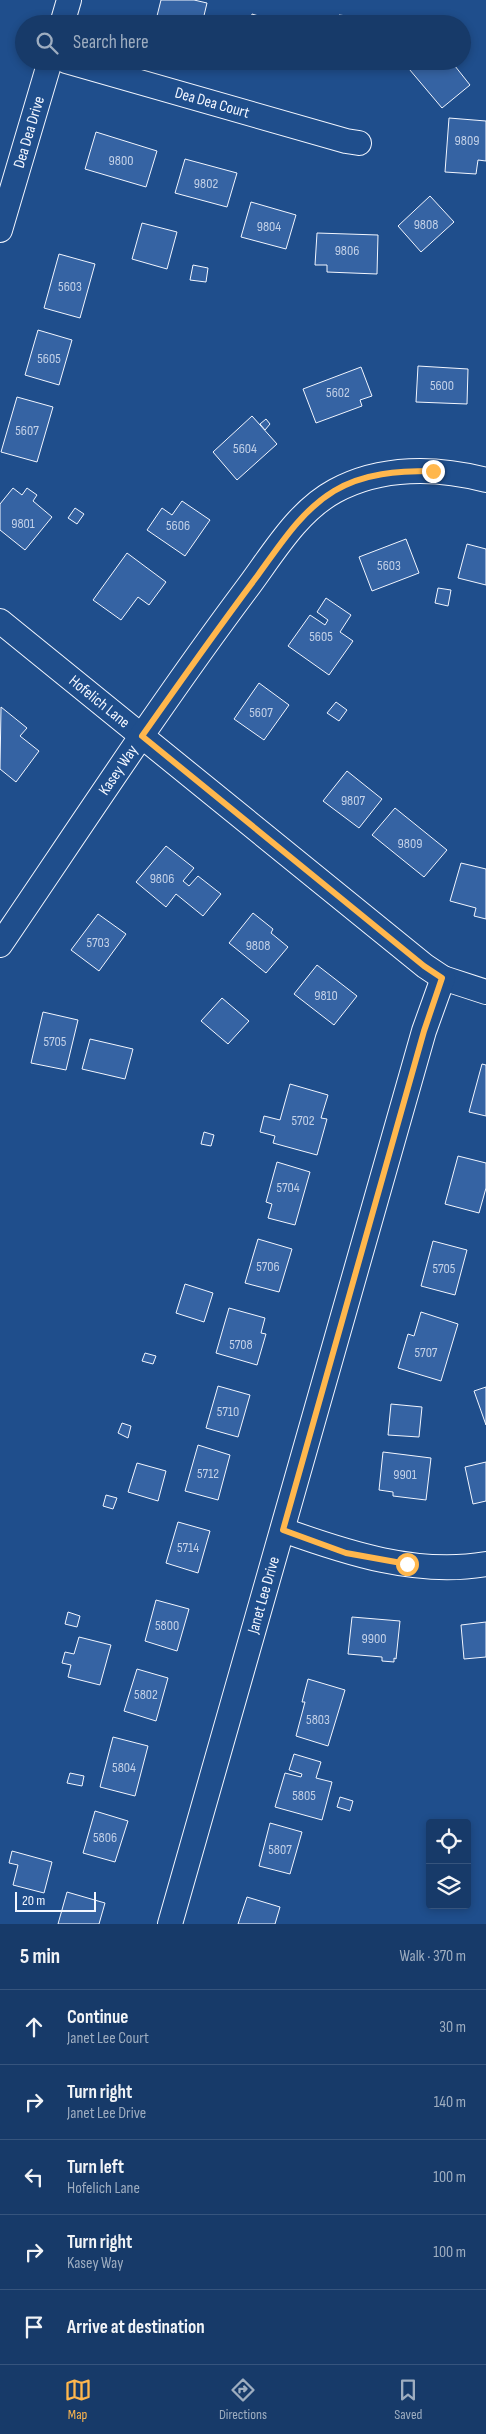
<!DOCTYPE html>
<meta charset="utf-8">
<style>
body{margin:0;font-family:"Sofia Sans Condensed",sans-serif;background:#244571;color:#f1f3f6}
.controls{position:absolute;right:15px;bottom:15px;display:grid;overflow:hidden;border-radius:5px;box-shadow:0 2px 8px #0003}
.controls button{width:45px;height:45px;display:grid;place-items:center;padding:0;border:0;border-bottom:1px solid #36547d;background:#173a69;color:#f1f3f6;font:25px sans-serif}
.scale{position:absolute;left:15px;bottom:12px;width:81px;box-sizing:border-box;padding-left:5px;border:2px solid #f2f6ff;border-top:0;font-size:14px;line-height:18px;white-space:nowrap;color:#f2f6ff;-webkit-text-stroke:4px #1f4e8c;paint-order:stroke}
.stop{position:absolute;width:15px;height:15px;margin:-11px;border:4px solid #ffb74d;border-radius:50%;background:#fff}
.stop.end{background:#ffb74d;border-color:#fff;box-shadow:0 1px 5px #0008}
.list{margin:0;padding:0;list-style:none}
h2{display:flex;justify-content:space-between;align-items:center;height:65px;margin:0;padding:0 20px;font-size:21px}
h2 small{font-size:16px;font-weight:400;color:#9eadc0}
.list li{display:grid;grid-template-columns:32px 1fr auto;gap:15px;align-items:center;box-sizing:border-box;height:75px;padding:0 20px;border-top:1px solid #36547d}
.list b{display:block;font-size:19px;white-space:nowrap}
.list p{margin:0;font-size:16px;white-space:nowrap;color:#9eadc0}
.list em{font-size:16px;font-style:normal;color:#9eadc0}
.icon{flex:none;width:28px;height:28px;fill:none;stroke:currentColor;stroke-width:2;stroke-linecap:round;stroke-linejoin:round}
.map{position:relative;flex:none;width:486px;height:1924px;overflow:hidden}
.search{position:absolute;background:#173a69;box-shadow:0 2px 8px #0003;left:15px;right:15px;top:15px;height:55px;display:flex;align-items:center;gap:12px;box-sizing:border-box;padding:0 18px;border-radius:28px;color:#9eadc0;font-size:19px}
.sheet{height:440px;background:#173a69}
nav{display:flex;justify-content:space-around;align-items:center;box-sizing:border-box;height:70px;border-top:1px solid #36547d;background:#173a69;font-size:14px;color:#9eadc0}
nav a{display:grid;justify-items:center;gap:2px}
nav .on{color:#ffb74d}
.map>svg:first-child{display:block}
.building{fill:#3563a3;stroke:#f2f6ff}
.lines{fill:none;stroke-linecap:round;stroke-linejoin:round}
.street-casing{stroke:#f2f6ff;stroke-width:26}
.street{stroke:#1f4e8c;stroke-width:24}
.route{stroke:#ffb74d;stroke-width:6}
.labels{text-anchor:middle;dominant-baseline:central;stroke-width:4;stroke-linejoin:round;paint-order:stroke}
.number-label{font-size:14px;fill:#c3d1e8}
.street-label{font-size:16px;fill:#f2f6ff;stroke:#1f4e8c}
</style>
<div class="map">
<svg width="486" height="1924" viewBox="0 0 486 1924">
<rect width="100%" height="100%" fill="#1f4e8c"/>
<!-- building -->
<g class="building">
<path d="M161 0H194L207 3 202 24H155Z"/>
<path d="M252 14 285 24H250Z"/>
<path d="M339 15 388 21 387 24H338Z"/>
<path d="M405 61H451L470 85 442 108 404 63Z"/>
<path d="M449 118 486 121V161L478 160 476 174 445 172Z"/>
<path d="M96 132 157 151 146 187 85 169Z"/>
<path d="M185 159 237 173 227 207 175 193Z"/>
<path d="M430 196 454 222 421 252 398 226Z"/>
<path d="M251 202 296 215 286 249 241 237Z"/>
<path d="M142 223 177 232 167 269 132 259Z"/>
<path d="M317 233 378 235 377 274 327 272V265H315Z"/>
<path d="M59 254 95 264 80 318 44 308Z"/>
<path d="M193 265 208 268 206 282 190 280Z"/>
<path d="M38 330 72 340 59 385 25 375Z"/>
<path d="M418 366 468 369 467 404 416 402Z"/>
<path d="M361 367 372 396 360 400 362 406 316 423 303 389Z"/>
<path d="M17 397 53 407 37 462 1 452Z"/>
<path d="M252 416 277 444 237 480 213 452Z"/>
<path d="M266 419 270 424 265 430 260 424Z"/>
<path d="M13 488 22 495 27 488 37 495 33 501 52 517 25 550 0 530V504Z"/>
<path d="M182 501 210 520 185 556 147 530 162 508 172 515Z"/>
<path d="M75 508 84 514 77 524 68 518Z"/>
<path d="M406 539 419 573 372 591 359 557Z"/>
<path d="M467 544 486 549V585L458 578Z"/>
<path d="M127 553 166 582 149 605 138 597 121 620 93 600Z"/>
<path d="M438 588 451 590 448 606 435 603Z"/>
<path d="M326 598 351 615 340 632 353 641 329 675 288 646 310 615 325 625 328 620 317 612Z"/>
<path d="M259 683 289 705 264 740 234 719Z"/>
<path d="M336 702 347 710 339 721 327 713Z"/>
<path d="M1 707 27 728 20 736 39 751 16 782 0 769Z"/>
<path d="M347 771 382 799 359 828 323 801Z"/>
<path d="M395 808 447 850 424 877 372 835Z"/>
<path d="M166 846 194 868 183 881 189 886 198 876 221 894 203 916 176 894 166 907 136 882Z"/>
<path d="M461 863 486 869V919L474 916 476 908 450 901Z"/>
<path d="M253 913 273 929 271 933 288 947 266 973 229 943Z"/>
<path d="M98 914 126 934 99 971 71 950Z"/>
<path d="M317 965 357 996 334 1025 294 994Z"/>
<path d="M222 998 249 1021 228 1044 201 1021Z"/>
<path d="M43 1012 78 1020 66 1070 31 1063Z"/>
<path d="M90 1039 133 1049 125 1079 82 1069Z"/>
<path d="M482 1064 486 1065V1116L469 1112Z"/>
<path d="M290 1084 328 1095 321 1118 327 1119 317 1155 273 1143 275 1136 260 1132 264 1116 280 1120Z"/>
<path d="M204 1132 214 1135 211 1146 201 1144Z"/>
<path d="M458 1156 486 1163V1188L479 1213 445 1204Z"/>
<path d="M277 1162 310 1172 295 1225 268 1218 272 1204 266 1202Z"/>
<path d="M258 1239 292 1249 279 1292 245 1283Z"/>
<path d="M433 1241 467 1250 455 1295 421 1286Z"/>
<path d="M185 1284 213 1293 204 1322 176 1313Z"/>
<path d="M229 1308 265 1318 261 1333 266 1334 257 1365 216 1353Z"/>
<path d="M421 1312 458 1324 441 1381 398 1368 408 1334 414 1336Z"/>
<path d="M145 1353 156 1356 153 1364 142 1361Z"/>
<path d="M218 1386 250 1395 238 1437 206 1428Z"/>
<path d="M486 1387V1425L474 1391Z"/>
<path d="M391 1404 422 1407 419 1437 388 1435Z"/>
<path d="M122 1423 131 1426 128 1438 118 1433Z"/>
<path d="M198 1445 230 1455 218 1500 185 1491Z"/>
<path d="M383 1452 431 1458 426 1500 393 1496V1492L379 1490Z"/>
<path d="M486 1462V1501L473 1504 465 1467Z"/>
<path d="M137 1463 166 1471 158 1501 128 1492Z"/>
<path d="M106 1495 117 1498 113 1509 103 1506Z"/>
<path d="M178 1522 210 1531 198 1573 166 1563Z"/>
<path d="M156 1600 189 1609 177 1651 145 1641Z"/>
<path d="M68 1612 80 1616 77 1627 65 1624Z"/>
<path d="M352 1617 400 1621 396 1659 394 1658V1662L382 1661V1657L348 1654Z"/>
<path d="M486 1622V1657L464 1659 461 1625Z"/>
<path d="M79 1637 111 1645 100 1685 68 1677 71 1665 62 1663 65 1652 74 1654Z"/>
<path d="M137 1669 168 1678 156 1721 124 1711Z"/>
<path d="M308 1679 345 1690 328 1746 296 1736 305 1702H302Z"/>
<path d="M113 1737 148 1746 135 1796 100 1787Z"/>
<path d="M294 1754 321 1762 316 1778 332 1782 322 1820 275 1807 285 1773 301 1777 302 1774 289 1770Z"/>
<path d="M70 1773 84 1776 82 1786 67 1783Z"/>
<path d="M340 1797 353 1801 350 1811 337 1807Z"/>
<path d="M95 1811 128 1821 115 1862 83 1853Z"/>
<path d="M270 1823 302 1832 290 1874 259 1866Z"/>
<path d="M12 1851 52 1862 44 1893 13 1885 18 1865 9 1863Z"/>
<path d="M67 1892 105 1903 99 1924H58Z"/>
<path d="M247 1897 280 1907 275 1924H238Z"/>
</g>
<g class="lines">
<!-- street casing -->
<g class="street-casing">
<g id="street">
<path d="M62 24 69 0"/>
<path id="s1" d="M66 61 346 141 359 143"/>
<path id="s2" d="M0 230 50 61"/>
<path id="s3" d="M0 621 425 966 443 978 486 992"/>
<path id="s4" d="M0 945C81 826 159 706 245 591 271 557 296 512 335 491 381 466 437 467 486 480"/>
<path d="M283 1530C347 1553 417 1576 486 1564"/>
<path id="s5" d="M170 1924 424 1031 443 978"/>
</g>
</g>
<!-- street -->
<use href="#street" class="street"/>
</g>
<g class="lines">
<!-- route -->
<path class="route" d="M407 1564 346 1553 283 1530 424 1031 442 978 424 966 142 736C180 682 218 628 258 575 280 545 301 511 334 491 364 473 398 471 433 471"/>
</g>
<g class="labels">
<!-- number labels -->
<g class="number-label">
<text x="467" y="140">9809</text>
<text x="121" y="160">9800</text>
<text x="206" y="183">9802</text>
<text x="426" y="224">9808</text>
<text x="269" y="226">9804</text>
<text x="347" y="250">9806</text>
<text x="70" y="286">5603</text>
<text x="49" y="358">5605</text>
<text x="442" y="385">5600</text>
<text x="338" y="392">5602</text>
<text x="27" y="430">5607</text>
<text x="245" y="448">5604</text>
<text x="23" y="523">9801</text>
<text x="178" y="525">5606</text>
<text x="389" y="565">5603</text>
<text x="321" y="636">5605</text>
<text x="261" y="712">5607</text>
<text x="353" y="800">9807</text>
<text x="410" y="843">9809</text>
<text x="162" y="878">9806</text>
<text x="98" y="942">5703</text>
<text x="258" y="945">9808</text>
<text x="326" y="995">9810</text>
<text x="55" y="1041">5705</text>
<text x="303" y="1120">5702</text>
<text x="288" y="1187">5704</text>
<text x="268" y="1266">5706</text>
<text x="444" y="1268">5705</text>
<text x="241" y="1344">5708</text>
<text x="426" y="1352">5707</text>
<text x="228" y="1411">5710</text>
<text x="208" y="1473">5712</text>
<text x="405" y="1474">9901</text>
<text x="188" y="1547">5714</text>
<text x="167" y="1625">5800</text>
<text x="374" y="1638">9900</text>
<text x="146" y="1694">5802</text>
<text x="318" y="1719">5803</text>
<text x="124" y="1767">5804</text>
<text x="304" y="1795">5805</text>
<text x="105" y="1837">5806</text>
<text x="280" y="1849">5807</text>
</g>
<!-- street labels -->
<g class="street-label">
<text stroke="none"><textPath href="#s1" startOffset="152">Dea Dea Court</textPath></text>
<text stroke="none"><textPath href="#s2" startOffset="102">Dea Dea Drive</textPath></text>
<text stroke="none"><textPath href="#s3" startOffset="128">Hofelich Lane</textPath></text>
<text stroke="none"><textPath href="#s4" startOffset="211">Kasey Way</textPath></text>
<text stroke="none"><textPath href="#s5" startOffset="342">Janet Lee Drive</textPath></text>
</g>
</g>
</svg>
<div class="controls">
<button><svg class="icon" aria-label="locate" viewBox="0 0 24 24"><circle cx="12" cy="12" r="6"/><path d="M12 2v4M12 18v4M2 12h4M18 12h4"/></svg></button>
<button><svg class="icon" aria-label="layers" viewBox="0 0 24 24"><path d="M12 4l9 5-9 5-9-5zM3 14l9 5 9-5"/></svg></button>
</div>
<div class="scale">20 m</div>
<div class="stop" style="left:407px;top:1564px"></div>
<div class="stop end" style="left:433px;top:471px"></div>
<div class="search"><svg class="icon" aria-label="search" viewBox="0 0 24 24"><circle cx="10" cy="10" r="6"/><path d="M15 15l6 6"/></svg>Search here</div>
</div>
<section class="sheet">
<h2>5 min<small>Walk · 370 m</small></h2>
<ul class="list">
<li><svg class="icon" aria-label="ahead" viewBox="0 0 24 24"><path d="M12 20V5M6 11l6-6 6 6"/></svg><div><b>Continue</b><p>Janet Lee Court</p></div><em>30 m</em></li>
<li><svg class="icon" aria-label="right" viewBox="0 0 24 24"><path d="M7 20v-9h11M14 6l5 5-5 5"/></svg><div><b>Turn right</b><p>Janet Lee Drive</p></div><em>140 m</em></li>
<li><svg class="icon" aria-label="left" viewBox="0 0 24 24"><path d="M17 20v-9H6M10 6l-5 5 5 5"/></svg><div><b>Turn left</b><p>Hofelich Lane</p></div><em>100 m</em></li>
<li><svg class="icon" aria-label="right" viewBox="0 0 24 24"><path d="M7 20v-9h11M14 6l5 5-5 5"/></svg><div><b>Turn right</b><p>Kasey Way</p></div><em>100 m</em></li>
<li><svg class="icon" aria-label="arrive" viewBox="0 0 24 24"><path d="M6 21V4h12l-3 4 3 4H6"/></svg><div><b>Arrive at destination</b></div></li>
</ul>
</section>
<nav>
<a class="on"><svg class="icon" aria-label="map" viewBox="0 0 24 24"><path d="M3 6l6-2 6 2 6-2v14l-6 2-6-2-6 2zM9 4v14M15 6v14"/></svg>Map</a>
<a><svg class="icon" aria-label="directions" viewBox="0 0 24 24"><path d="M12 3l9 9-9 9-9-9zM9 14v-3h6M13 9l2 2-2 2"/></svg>Directions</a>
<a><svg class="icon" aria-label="saved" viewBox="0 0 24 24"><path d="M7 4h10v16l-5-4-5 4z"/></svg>Saved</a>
</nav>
